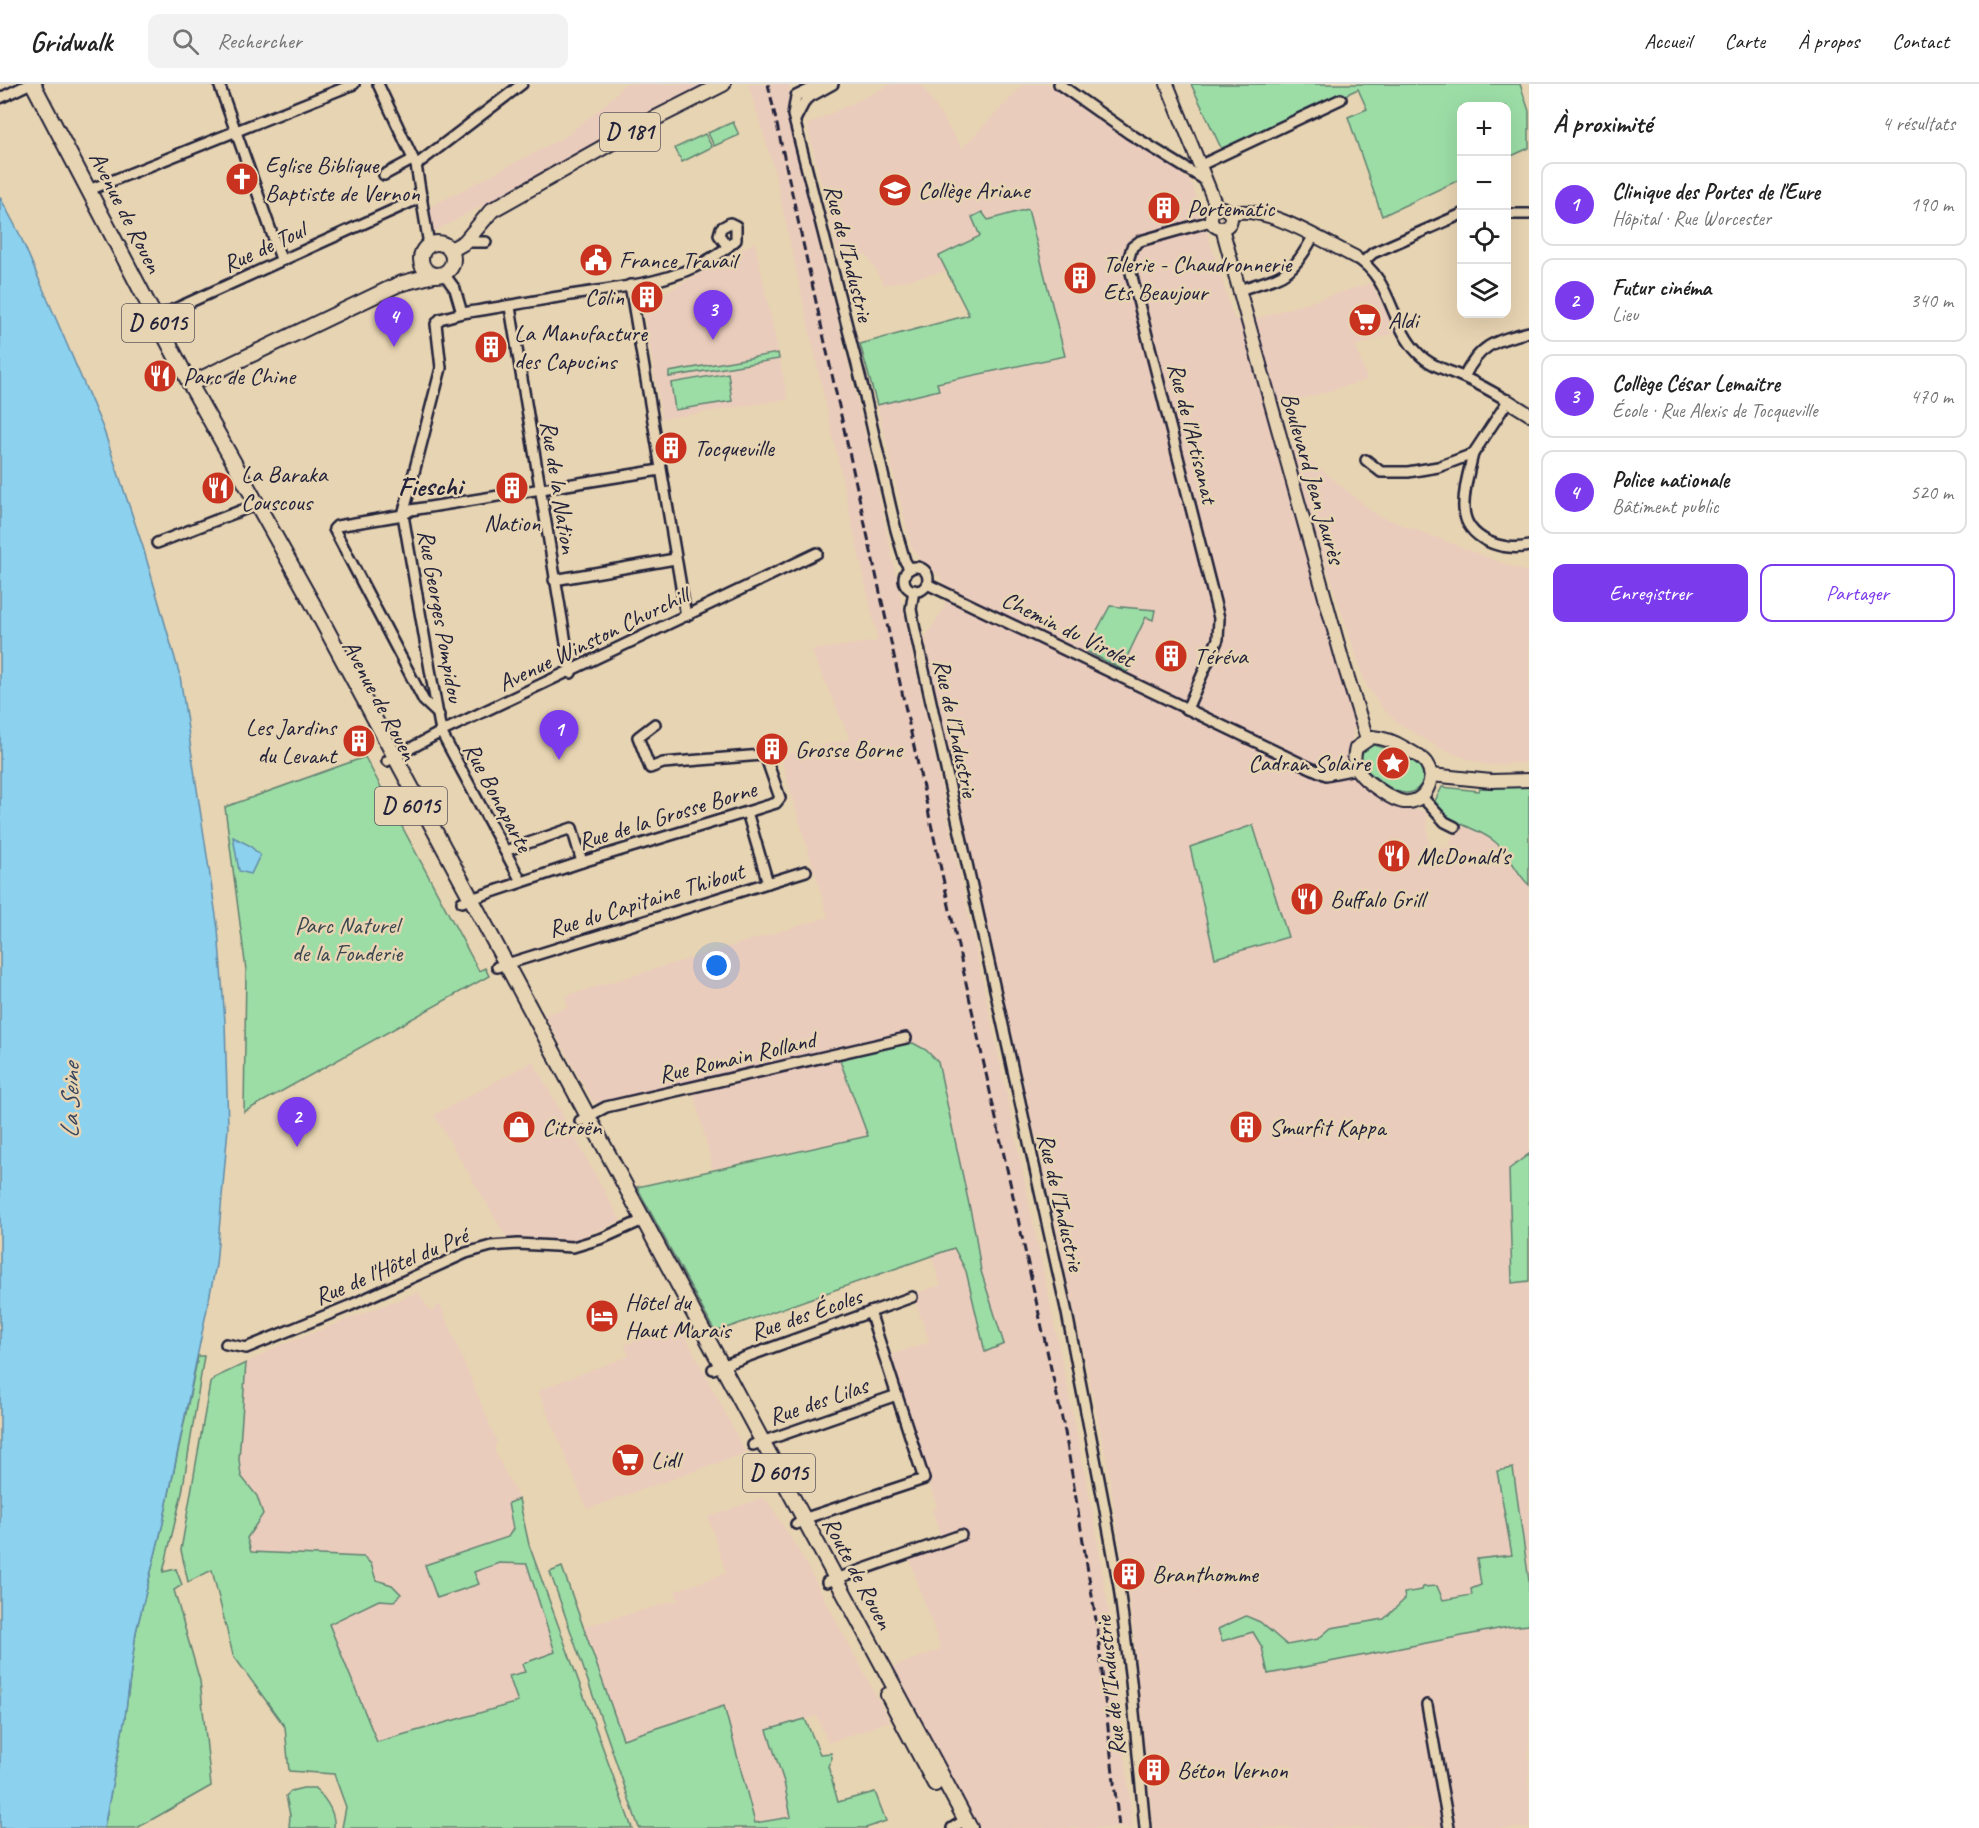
<!DOCTYPE html>
<html lang="fr">
<meta charset="utf-8">
<style>
body{margin:0;font-family:Caveat,sans-serif;background:#f2f2f2;color:#222}
.controls{position:absolute;right:18px;top:18px;display:grid;overflow:hidden;border-radius:12px;box-shadow:0 6px 24px #0002}
.controls button{width:54px;height:54px;display:grid;place-items:center;padding:0;border:0;border-bottom:2px solid #e0e0e0;background:#fff;color:#222;font:30px sans-serif}
.you{position:absolute;left:717px;top:882px;width:21px;height:21px;margin:-15px;border:4px solid #fff;border-radius:50%;background:#1a73e8;box-shadow:0 0 0 9px #1a73e833}
.badge{display:grid;place-items:center;width:39px;height:39px;border-radius:50%;background:#7c3aed;color:#fff;font-size:20px;font-weight:700}
.pin{position:absolute;translate:-50% -50px;filter:drop-shadow(0 2px 3px #0008)}
.pin::after{content:'';position:absolute;top:32px;width:21px;height:18px;background:inherit;clip-path:polygon(0 0,100% 0,50% 100%)}
.list{margin:0;padding:0;list-style:none}
h2{display:flex;justify-content:space-between;align-items:center;height:78px;margin:0;padding:0 24px;font-size:26px}
h2 small{font-size:20px;font-weight:400;color:#767676}
.list li{display:grid;grid-template-columns:39px 1fr auto;gap:18px;align-items:center;box-sizing:border-box;height:84px;margin:0 12px 12px;padding:0 12px;border:2px solid #e0e0e0;border-radius:12px}
.list b{display:block;font-size:22px;white-space:nowrap}
.list p{margin:0;font-size:20px;white-space:nowrap;color:#767676}
.list em{font-size:20px;font-style:normal;color:#767676}
.actions{display:flex;gap:12px;padding:18px 24px}
.actions a{flex:1;padding:14px 0;border:2px solid #7c3aed;border-radius:12px;text-align:center;font-size:21px;color:#7c3aed}
.actions .main{background:#7c3aed;color:#fff}
.icon{flex:none;width:33px;height:33px;fill:none;stroke:currentColor;stroke-width:2;stroke-linecap:round;stroke-linejoin:round}
.map{position:relative;flex:none;width:1529px;height:1744px;overflow:hidden}
header{display:flex;align-items:center;gap:36px;box-sizing:border-box;height:84px;padding:0 30px;background:#fff;border-bottom:2px solid #e0e0e0}
header strong{font-size:28px}
nav{display:flex;gap:33px;margin-inline-start:auto;font-size:21px}
.search{width:420px;height:54px;background:#f2f2f2;display:flex;align-items:center;gap:15px;box-sizing:border-box;padding:0 21px;border-radius:12px;color:#767676;font-size:22px}
main{display:flex}
aside{flex:1;background:#fff}
.map>svg:first-child{display:block}
.built{fill:#eaccbc}
.green{fill:#9cdda6;stroke:#5f8070;stroke-width:1.5}
.water{fill:#8cd1ee;stroke:#628ba6;stroke-width:1.5}
.lines{fill:none;stroke-linecap:round;stroke-linejoin:round}
.street-casing{stroke:#22223b;stroke-width:14}
.secondary-casing{stroke:#22223b;stroke-width:16}
.primary-casing{stroke:#22223b;stroke-width:18}
.street{stroke:#e7d4b2;stroke-width:9}
.secondary{stroke:#e7d4b2;stroke-width:12}
.primary{stroke:#e7d4b2;stroke-width:14}
.rail{stroke:#22223b;stroke-width:3;stroke-dasharray:9 4.5;stroke-linecap:butt}
.labels{text-anchor:middle;dominant-baseline:central;stroke-width:5;stroke-linejoin:round;paint-order:stroke}
.shield{fill:#e7d4b2;stroke:#5d575f;stroke-width:1.5}
.shield-label{font-size:22px;font-weight:bold;fill:#22223b}
.poi-label{font-size:24px;fill:#22223b;stroke:#e7d4b2;text-anchor:start}
.street-label{font-size:24px;fill:#22223b;stroke:#e7d4b2}
.park-label{font-size:24px;fill:#3a4750;stroke:#e7d4b2}
.water-label{font-size:26px;font-style:italic;fill:#37455f;stroke:#e7d4b2}
.quarter-label{font-size:27px;font-weight:bold;fill:#22223b;stroke:#e7d4b2}
</style>
<header>
<strong>Gridwalk</strong>
<div class="search"><svg class="icon" aria-label="search" viewBox="0 0 24 24"><circle cx="10" cy="10" r="6"/><path d="M15 15l6 6"/></svg>Rechercher</div>
<nav><a>Accueil</a><a>Carte</a><a>À propos</a><a>Contact</a></nav>
</header>
<main>
<div class="map">
<svg width="1529" height="1744" viewBox="0 0 1529 1744">
<rect width="100%" height="100%" fill="#e7d4b2"/>
<filter id="ink" filterUnits="userSpaceOnUse"><feTurbulence type="fractalNoise" baseFrequency=".0167" numOctaves="2"/><feDisplacementMap in="SourceGraphic" scale="12" xChannelSelector="R" yChannelSelector="G"/><feConvolveMatrix kernelMatrix="1 2 1 2 8 2 1 2 1" color-interpolation-filters="sRGB"/></filter>
<g filter="url(#ink)">
<!-- built -->
<g class="built">
<path d="M624 0H703L432 149 430 123 566 52 607 19Z"/>
<path d="M748 0H789L790 11 787 31 868 360 1007 1011 1093 1428 1111 1543 1133 1744H975L887 1585 941 1565 909 1474 943 1462 932 1425 937 1423 887 1272 929 1258 913 1210 941 1201 931 1172 954 1164 868 1052 713 1085 694 1010 640 1020 637 1013 604 1020 593 1018 545 931 568 923 565 912 828 833 780 672 850 655 811 566 878 557 773 81Z"/>
<path d="M892 0H921L962 64 1024 0H1049L1101 38 1182 90 1192 99 1234 235 1252 236 1371 199 1397 248 1356 262 1367 296 1277 322 1290 360 1377 431 1529 489V679L1485 681 1443 666 1398 639 1383 625 1366 601 1300 404 1355 641 1346 682 1355 693 1392 721 1426 728 1430 766 1449 763 1460 725 1529 709V1070L1509 1085 1512 1199 1529 1197V1744H1153L1132 1535 1107 1378 1049 1111 940 636 925 554 945 522 941 493 924 480 911 462 877 321 939 306 936 299 1064 272 1028 125 988 136 972 133 980 151 940 171 948 187 884 201 866 170 840 177 807 41Z"/>
<path d="M755 158 788 315 662 335 641 210 670 206Z"/>
<path d="M533 977 621 1137 564 1160 544 1159 529 1153 507 1154 434 1031Z"/>
<path d="M418 1208 431 1228 440 1220 497 1358 494 1366 519 1415 508 1419 513 1445 508 1453 426 1481 437 1513 478 1500 473 1488 499 1479 527 1480 555 1568 522 1580 525 1588 518 1618 377 1658 329 1540 379 1515 394 1517 392 1501 376 1496 371 1480 364 1473 251 1468 246 1454 239 1375 246 1279 274 1264Z"/>
<path d="M679 1240 746 1369 587 1425 538 1306 629 1272 625 1261Z"/>
<path d="M762 1414 769 1419 798 1465 890 1637 828 1659 817 1632 767 1646 784 1699 791 1733 754 1739 724 1622 623 1655 582 1543 678 1516 675 1507 726 1489 708 1433Z"/>
</g>
<!-- green -->
<g class="green">
<path d="M1191 0H1520L1529 27V64L1507 74 1506 22H1462L1461 95 1382 132 1348 33 1367 25 1358 5 1223 68Z"/>
<path d="M733 38 739 51 714 62 708 49Z"/>
<path d="M705 50 712 63 682 78 675 64Z"/>
<path d="M1028 125 1065 272 937 299 939 306 877 321 860 260 969 231 939 172 980 152 972 133 982 128 988 136Z"/>
<path d="M778 269 779 275 669 293V288Z"/>
<path d="M728 289 732 317 675 326 671 299Z"/>
<path d="M1110 522 1155 526 1153 536 1146 533 1125 577 1132 582 1127 588 1086 567Z"/>
<path d="M1370 660 1400 669 1420 681 1424 695C1409 727 1379 696 1362 682L1361 668Z"/>
<path d="M365 673 479 887 485 884 489 892 244 1028 246 886 225 723Z"/>
<path d="M1529 702V801C1515 788 1510 769 1494 757 1475 742 1449 740 1433 721L1442 703 1479 707 1480 704Z"/>
<path d="M1253 741 1288 853 1215 874 1190 763Z"/>
<path d="M913 959 926 966 938 978 975 1148 981 1187 1004 1260 985 1268 966 1187 954 1164 715 1248 637 1103 868 1052 839 974Z"/>
<path d="M1529 1070V1197L1512 1199 1509 1085Z"/>
<path d="M198 1272H204L182 1409 163 1488 176 1485 182 1501 174 1506 200 1597 211 1702 137 1744H104L125 1633 136 1548 163 1439Z"/>
<path d="M246 1279 239 1375 241 1392 257 1412 263 1430 247 1454 251 1468 364 1473 371 1480 376 1496 392 1501 401 1510 394 1517 379 1516 329 1540 377 1658 518 1618 509 1592 525 1588 522 1580 555 1568 527 1480 499 1479 474 1488 479 1500 437 1514 425 1481 508 1453 513 1445 508 1419 519 1415 529 1461 632 1744H342L346 1723 334 1690 289 1687 285 1643 233 1571 212 1486 188 1498 181 1466 210 1299 214 1294Z"/>
<path d="M1513 1384 1529 1497V1541L1508 1543 1268 1590 1262 1563 1253 1548 1222 1557 1218 1545 1246 1532 1260 1538 1287 1561 1318 1555 1331 1544 1384 1535 1405 1515 1404 1509 1422 1506 1423 1503 1437 1502 1443 1516 1472 1511 1471 1505 1481 1501 1477 1475 1512 1471 1497 1387Z"/>
<path d="M562 1483 623 1655 724 1622 755 1739 791 1733 784 1698 767 1646 805 1635 820 1670 831 1669 832 1674 828 1682 838 1718 875 1708 886 1737 866 1744H639L550 1488Z"/>
<path d="M303 1704H315C325 1714 336 1728 334 1744H289L290 1731 286 1712 291 1707Z"/>
</g>
<!-- water -->
<g class="water">
<path d="M0 113 19 149 103 344 143 463 180 592 218 845 225 938 228 1044 216 1181 163 1439 136 1548 125 1633 104 1744H0Z"/>
<path d="M233 753 249 761 260 771 251 790 239 787Z"/>
</g>
<g class="lines">
<!-- street casing -->
<g class="street-casing">
<g id="street">
<path d="M219 0 281 175"/>
<path d="M378 0 416 81 429 161"/>
<path d="M821 0 796 12 793 31 864 308 896 446 905 477 910 485"/>
<path d="M1059 0 1130 50 1205 96"/>
<path d="M0 14 27 1 37 0"/>
<path d="M795 36 806 15 833 0"/>
<path d="M416 81 522 0"/>
<path d="M1201 81 1341 15"/>
<path d="M384 91 412 76"/>
<path d="M89 106 354 0"/>
<path d="M1506 130H1529"/>
<path d="M465 158H486"/>
<path d="M1355 173C1392 194 1390 241 1418 269 1430 282 1447 286 1463 293 1479 300 1493 308 1508 317L1473 370 1438 383 1408 388H1381L1366 376"/>
<path d="M1363 178 1373 169 1462 130"/>
<path d="M444 190 455 205 462 229C498 224 534 217 570 211 629 202 690 198 736 156V142L730 139 721 144 719 151 728 163"/>
<path d="M630 201 686 532"/>
<path d="M1239 206C1283 191 1290 195 1313 153"/>
<path d="M510 223 571 589"/>
<path d="M462 229 440 235 436 240 441 284 403 431 441 648 521 797"/>
<path d="M155 234 422 113"/>
<path d="M1464 293C1480 260 1495 257 1529 248"/>
<path d="M1473 370C1469 387 1463 407 1464 425 1466 456 1504 468 1529 462"/>
<path d="M157 459 258 420"/>
<circle cx="916" cy="495" r="12"/>
<path d="M554 496 675 475"/>
<path d="M927 500 1302 680 1326 691 1356 685"/>
<path d="M914 506 911 525 915 546 1067 1229 1104 1421 1119 1503 1131 1597 1145 1744"/>
<path d="M1187 625 1218 555 1219 534 1128 177 1132 163 1140 157 1211 137"/>
<path d="M439 631 424 617 334 445 337 442 403 431 411 426 660 386"/>
<path d="M387 677 441 648 817 469"/>
<path d="M1422 713 1445 738 1455 743"/>
<path d="M747 728 768 799"/>
<path d="M505 767 572 744 582 778"/>
<path d="M462 818 582 778 747 728 776 719 780 714 766 674 762 671 663 679 650 684 638 653 655 640"/>
<path d="M497 883 806 787"/>
<path d="M580 1037 606 1023 906 954"/>
<path d="M226 1260 246 1264 349 1222 466 1169 491 1162 518 1160 573 1163 603 1154 643 1136"/>
<path d="M713 1285 912 1213"/>
<path d="M753 1361 897 1311"/>
<path d="M796 1440 806 1434 924 1395 870 1228"/>
<path d="M827 1498 961 1451"/>
<path d="M1427 1621 1449 1744"/>
<path d="M952 1744 965 1736"/>
</g>
</g>
<!-- secondary casing -->
<g class="secondary-casing">
<g id="secondary">
<path d="M1167 0 1217 124"/>
<circle cx="1221" cy="134" r="10"/>
<path d="M1230 130C1263 118 1324 158 1355 173"/>
<path d="M1222 144 1343 578 1367 655"/>
<path d="M1508 317 1529 330"/>
<path d="M1372 653C1384 654 1393 657 1403 663 1410 667 1421 672 1426 679 1438 695 1424 720 1404 718 1392 716 1380 706 1371 700 1358 690 1351 681 1356 664Z"/>
<path d="M1431 691 1491 697 1529 696"/>
</g>
</g>
<!-- primary casing -->
<g class="primary-casing">
<g id="primary">
<path d="M33 0 190 300 314 522 970 1744"/>
<circle cx="437" cy="175" r="16"/>
<path d="M451 166 465 158 492 126 648 38 723 0"/>
<path d="M190 300 399 200 434 191"/>
<path d="M888 1611 935 1700"/>
</g>
</g>
<!-- street -->
<use href="#street" class="street"/>
<!-- secondary -->
<use href="#secondary" class="secondary"/>
<!-- primary -->
<use href="#primary" class="primary"/>
<!-- rail -->
<path class="rail" d="M768 0 1065 1348 1097 1542 1119 1744"/>
</g>
</g>
<!-- icons -->
<defs>
<g id="church-disc" transform="scale(1.725)"><circle r="9.5" fill="#c8321e" stroke="#e7d4b2"/><path d="M-1.2-6h2.4v3.5h3.3v2.4h-3.3V6h-2.4V-.1h-3.3v-2.4h3.3Z" fill="#fff"/></g>
<g id="school-disc" transform="scale(1.725)"><circle r="9.5" fill="#c8321e" stroke="#e7d4b2"/><path d="M0-5L7-2L0 1L-7-2ZM-4 1L0 2.5L4 1V4Q0 6-4 4Z" fill="#fff"/></g>
<g id="building-disc" transform="scale(1.725)"><circle r="9.5" fill="#c8321e" stroke="#e7d4b2"/><path d="M-4-6H4V6H1V3H-1V6H-4ZM-2.5-4.3h1.7v1.8h-1.7ZM.8-4.3h1.7v1.8H.8ZM-2.5-1h1.7V.8h-1.7ZM.8-1h1.7V.8H.8Z" fill="#fff"/></g>
<g id="civic-disc" transform="scale(1.725)"><circle r="9.5" fill="#c8321e" stroke="#e7d4b2"/><path d="M-.6-6.5H3V-4.5H.6V-3L4-1V1h2V6H-6V1h2V-1L-.6-3ZM-1.2 2.5V6h2.4V2.5Z" fill="#fff"/></g>
<g id="supermarket-disc" transform="scale(1.725)"><circle r="9.5" fill="#c8321e" stroke="#e7d4b2"/><path d="M-6-5.5h2.5l.6 2H6L4.5 2H-2.5L-4.4-4H-6ZM-1.5 3.2a1.3 1.3 0 1 0 .1 0ZM3 3.2a1.3 1.3 0 1 0 .1 0Z" fill="#fff"/></g>
<g id="restaurant-disc" transform="scale(1.725)"><circle r="9.5" fill="#c8321e" stroke="#e7d4b2"/><path d="M-5-6h1v4h1v-4h1v4h1v-4h1v5L-1.5 .5V6h-2V.5L-5-1ZM5-6V6H3V1.5H1.5Q1.5-4 5-6Z" fill="#fff"/></g>
<g id="sight-disc" transform="scale(1.725)"><circle r="9.5" fill="#c8321e" stroke="#e7d4b2"/><path d="M0-6L1.8-2.2L6-1.7L2.9 1.2L3.7 5.4L0 3.3L-3.7 5.4L-2.9 1.2L-6-1.7L-1.8-2.2Z" fill="#fff"/></g>
<g id="shop-disc" transform="scale(1.725)"><circle r="9.5" fill="#c8321e" stroke="#e7d4b2"/><path d="M-5-2.5h2.3a2.7 3.5 0 0 1 5.4 0H5L5.5 6h-11ZM-1.5-2.5h3a1.5 2.3 0 0 0-3 0Z" fill="#fff"/></g>
<g id="hotel-disc" transform="scale(1.725)"><circle r="9.5" fill="#c8321e" stroke="#e7d4b2"/><path d="M-6-4.5h1.5V1H6V5H4.5V3h-9V5H-6ZM-4 0a1.8 1.8 0 1 1 3.6 0ZM.5 0V-2.5h3Q6-2.5 6 0Z" fill="#fff"/></g>
</defs>
<g fill-rule="evenodd">
<use href="#church-disc" x="242" y="95"/>
<use href="#school-disc" x="895" y="106"/>
<use href="#building-disc" x="1164" y="124"/>
<use href="#civic-disc" x="596" y="176"/>
<use href="#building-disc" x="1080" y="194"/>
<use href="#building-disc" x="647" y="213"/>
<use href="#supermarket-disc" x="1365" y="236"/>
<use href="#building-disc" x="491" y="263"/>
<use href="#restaurant-disc" x="160" y="292"/>
<use href="#building-disc" x="671" y="364"/>
<use href="#restaurant-disc" x="218" y="404"/>
<use href="#building-disc" x="512" y="404"/>
<use href="#building-disc" x="1171" y="572"/>
<use href="#building-disc" x="359" y="657"/>
<use href="#building-disc" x="772" y="665"/>
<use href="#sight-disc" x="1393" y="679"/>
<use href="#restaurant-disc" x="1394" y="772"/>
<use href="#restaurant-disc" x="1307" y="815"/>
<use href="#shop-disc" x="519" y="1043"/>
<use href="#building-disc" x="1246" y="1043"/>
<use href="#hotel-disc" x="602" y="1232"/>
<use href="#supermarket-disc" x="628" y="1376"/>
<use href="#building-disc" x="1129" y="1490"/>
<use href="#building-disc" x="1154" y="1686"/>
</g>
<g class="labels">
<!-- shield labels -->
<g class="shield">
<rect x="600" y="29" width="60" height="38" rx="4.5"/>
<rect x="122" y="220" width="72" height="38" rx="4.5"/>
<rect x="375" y="703" width="72" height="38" rx="4.5"/>
<rect x="743" y="1370" width="72" height="38" rx="4.5"/>
</g>
<g class="shield-label">
<text x="630" y="48">D 181</text>
<text x="158" y="239">D 6015</text>
<text x="411" y="722">D 6015</text>
<text x="779" y="1389">D 6015</text>
</g>
<!-- poi labels -->
<g class="poi-label">
<text x="265" y="81">Eglise Biblique<tspan x="265" dy="28">Baptiste de Vernon</tspan></text>
<text x="918" y="106">Collège Ariane</text>
<text x="1187" y="124">Portematic</text>
<text x="619" y="176">France Travail</text>
<text x="1103" y="180">Tolerie - Chaudronnerie<tspan x="1103" dy="28">Ets Beaujour</tspan></text>
<text x="624" y="213" text-anchor="end">Colin</text>
<text x="1388" y="236">Aldi</text>
<text x="514" y="249">La Manufacture<tspan x="514" dy="28">des Capucins</tspan></text>
<text x="183" y="292">Parc de Chine</text>
<text x="694" y="364">Tocqueville</text>
<text x="241" y="390">La Baraka<tspan x="241" dy="28">Couscous</tspan></text>
<text x="512" y="439" text-anchor="middle">Nation</text>
<text x="1194" y="572">Téréva</text>
<text x="336" y="643" text-anchor="end">Les Jardins<tspan x="336" dy="28">du Levant</tspan></text>
<text x="795" y="665">Grosse Borne</text>
<text x="1370" y="679" text-anchor="end">Cadran Solaire</text>
<text x="1417" y="772">McDonald's</text>
<text x="1330" y="815">Buffalo Grill</text>
<text x="542" y="1043">Citroën</text>
<text x="1269" y="1043">Smurfit Kappa</text>
<text x="625" y="1218">Hôtel du<tspan x="625" dy="28">Haut Marais</tspan></text>
<text x="651" y="1376">Lidl</text>
<text x="1152" y="1490">Branthomme</text>
<text x="1177" y="1686">Béton Vernon</text>
</g>
<!-- street labels -->
<g class="street-label">
<text transform="translate(126 128) rotate(63)">Avenue de Rouen</text>
<text transform="translate(264 163) rotate(-25)">Rue de Toul</text>
<text transform="translate(849 169) rotate(76)">Rue de l'Industrie</text>
<text transform="translate(1193 349) rotate(76)">Rue de l'Artisanat</text>
<text transform="translate(1313 394) rotate(74)">Boulevard Jean Jaurès</text>
<text transform="translate(559 403) rotate(81)">Rue de la Nation</text>
<text transform="translate(441 532) rotate(80)">Rue Georges Pompidou</text>
<text transform="translate(1068 545) rotate(26)">Chemin du Virolet</text>
<text transform="translate(593 555) rotate(-26)">Avenue Winston Churchill</text>
<text transform="translate(380 616) rotate(62)">Avenue de Rouen</text>
<text transform="translate(956 644) rotate(78)">Rue de l'Industrie</text>
<text transform="translate(498 713) rotate(62)">Rue Bonaparte</text>
<text transform="translate(667 731) rotate(-17)">Rue de la Grosse Borne</text>
<text transform="translate(646 816) rotate(-17)">Rue du Capitaine Thibout</text>
<text transform="translate(737 973) rotate(-13)">Rue Romain Rolland</text>
<text transform="translate(1061 1118) rotate(77)">Rue de l'Industrie</text>
<text transform="translate(391 1182) rotate(-23)">Rue de l'Hôtel du Pré</text>
<text transform="translate(806 1230) rotate(-19)">Rue des Écoles</text>
<text transform="translate(818 1317) rotate(-19)">Rue des Lilas</text>
<text transform="translate(858 1489) rotate(62)">Route de Rouen</text>
<text transform="translate(1110 1602) rotate(-96)">Rue de l'Industrie</text>
</g>
<!-- park labels -->
<g class="park-label">
<text x="347" y="841">Parc Naturel<tspan x="347" dy="28">de la Fonderie</tspan></text>
</g>
<!-- water labels -->
<g class="water-label">
<text transform="translate(70 1017) rotate(-89)">La Seine</text>
</g>
<!-- quarter labels -->
<g class="quarter-label">
<text x="430" y="402">Fieschi</text>
</g>
</g>
</svg>
<div class="controls">
<button>+</button>
<button>−</button>
<button><svg class="icon" aria-label="locate" viewBox="0 0 24 24"><circle cx="12" cy="12" r="6"/><path d="M12 2v4M12 18v4M2 12h4M18 12h4"/></svg></button>
<button><svg class="icon" aria-label="layers" viewBox="0 0 24 24"><path d="M12 4l9 5-9 5-9-5zM3 14l9 5 9-5"/></svg></button>
</div>
<div class="you"></div>
<div class="pin badge" style="left:559px;top:676px">1</div>
<div class="pin badge" style="left:297px;top:1063px">2</div>
<div class="pin badge" style="left:713px;top:256px">3</div>
<div class="pin badge" style="left:394px;top:263px">4</div>
</div>
<aside>
<h2>À proximité<small>4 résultats</small></h2>
<ul class="list">
<li><span class="badge">1</span><div><b>Clinique des Portes de l'Eure</b><p>Hôpital · Rue Worcester</p></div><em>190 m</em></li>
<li><span class="badge">2</span><div><b>Futur cinéma</b><p>Lieu</p></div><em>340 m</em></li>
<li><span class="badge">3</span><div><b>Collège César Lemaitre</b><p>École · Rue Alexis de Tocqueville</p></div><em>470 m</em></li>
<li><span class="badge">4</span><div><b>Police nationale</b><p>Bâtiment public</p></div><em>520 m</em></li>
</ul>
<div class="actions"><a class="main">Enregistrer</a><a>Partager</a></div>
</aside>
</main>
